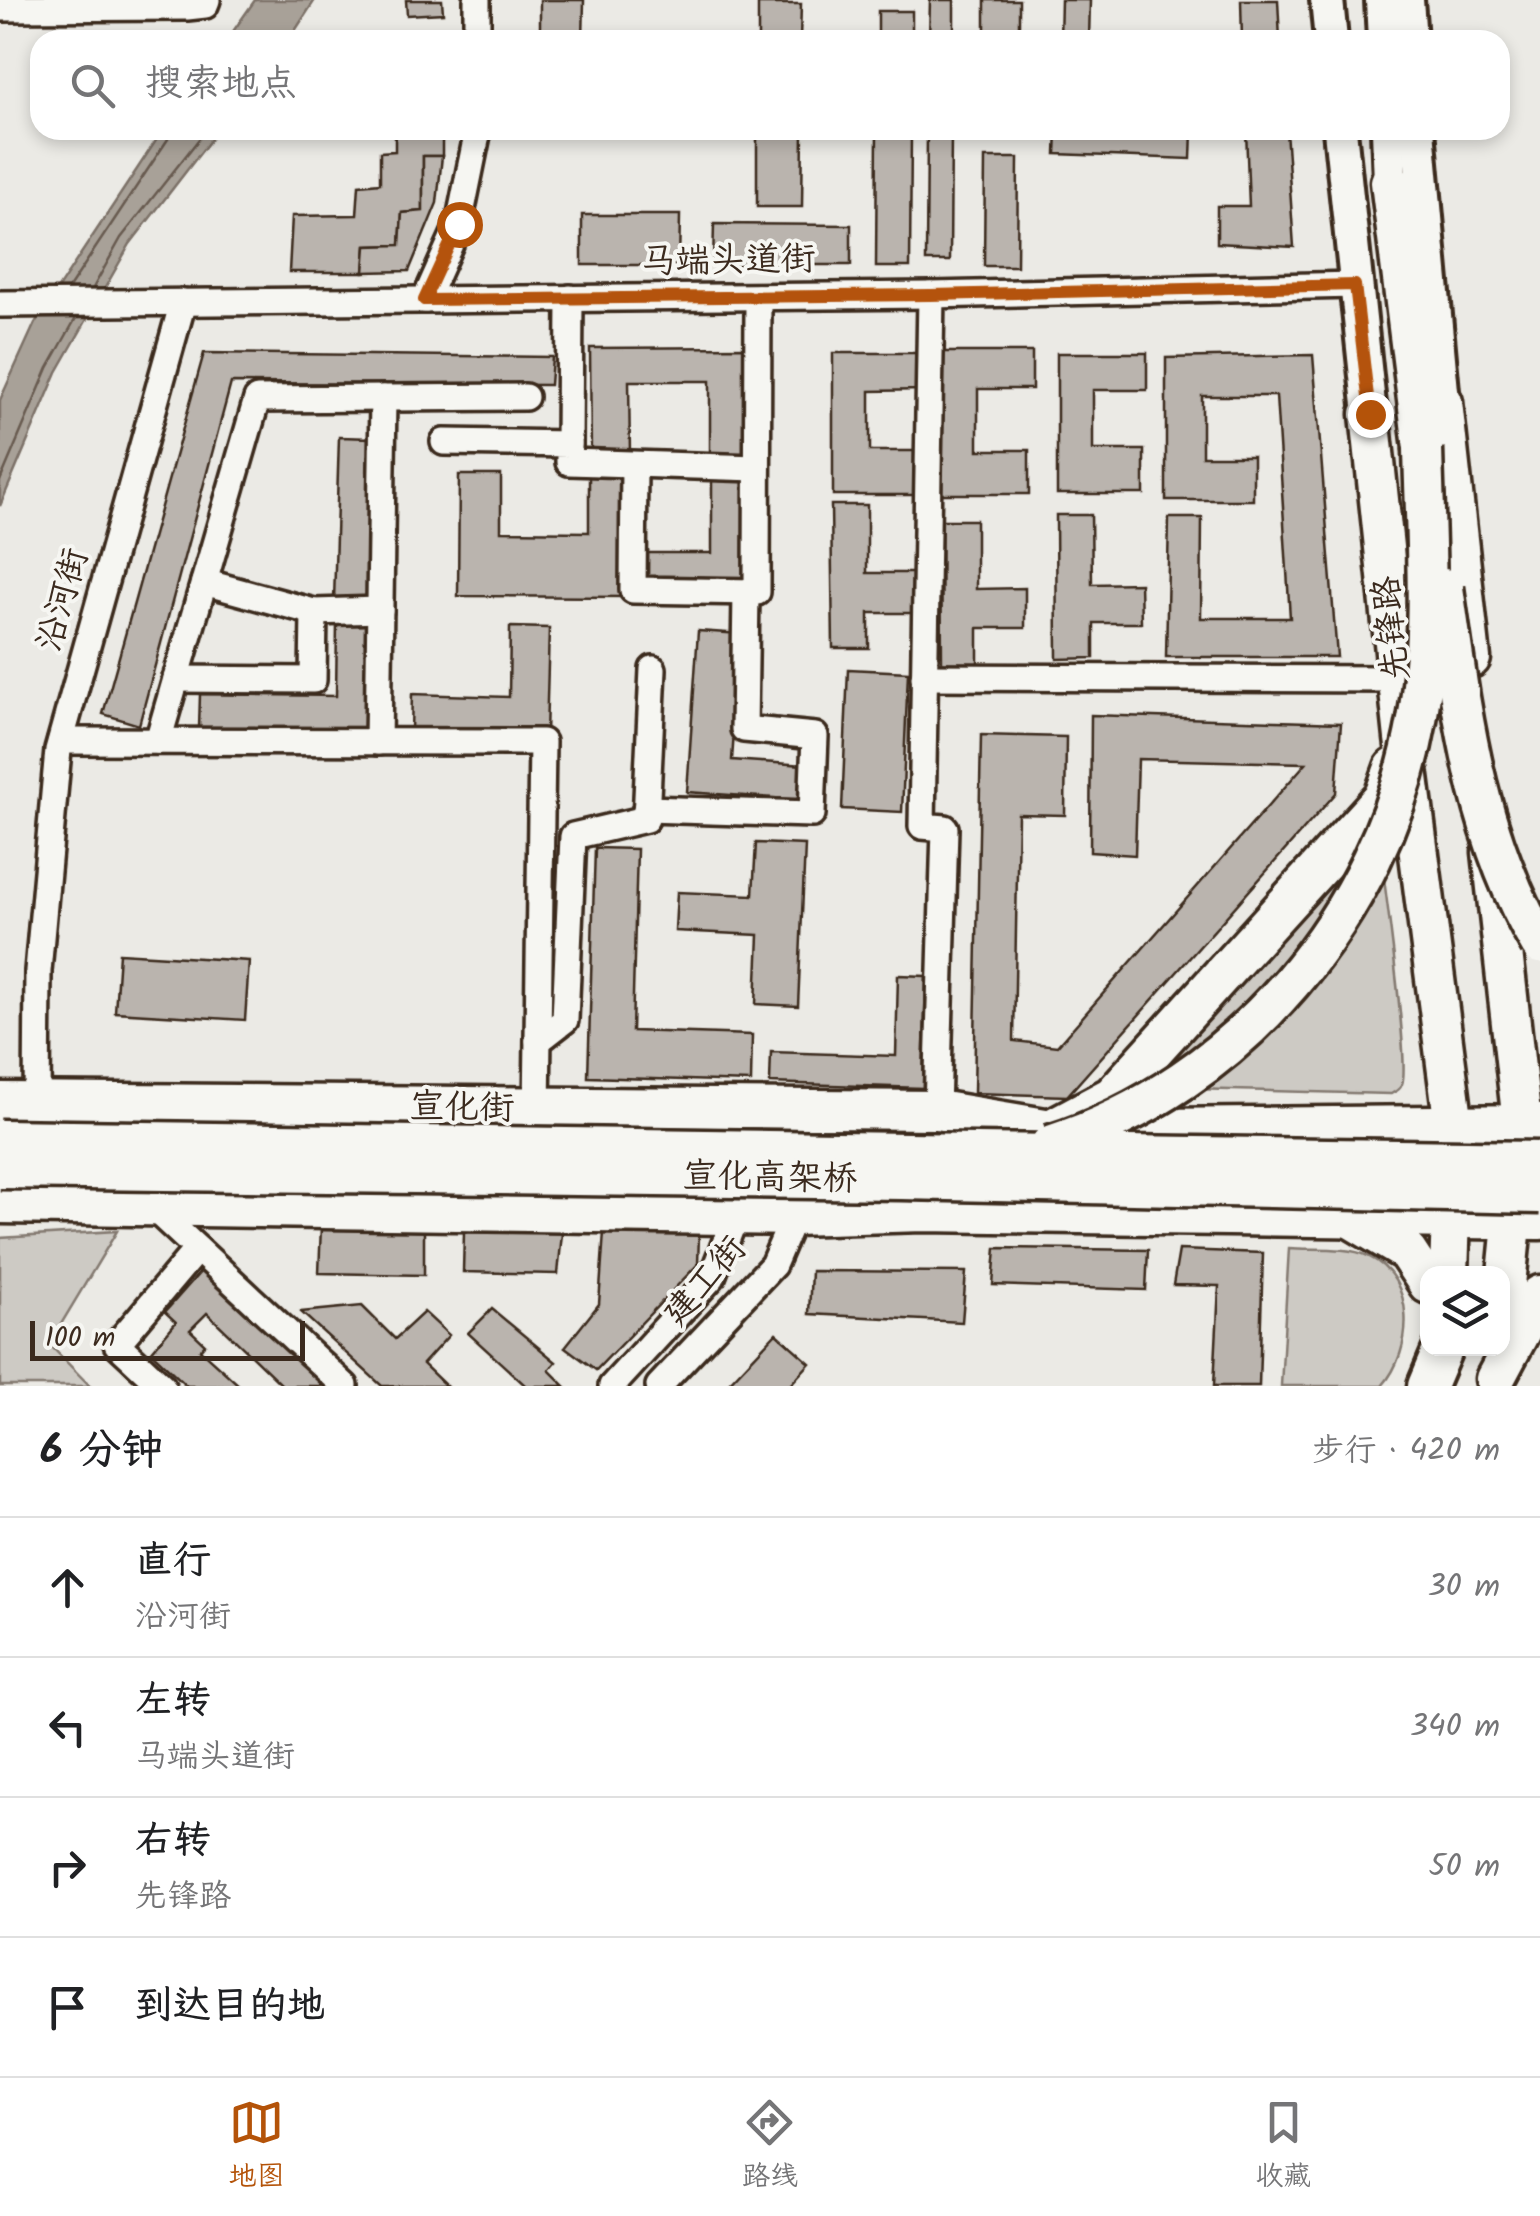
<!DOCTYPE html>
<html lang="zh">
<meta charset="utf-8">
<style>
body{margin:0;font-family:Kalam,"LXGW WenKai TC",sans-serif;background:#f2f2f2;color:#202124}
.controls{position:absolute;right:30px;bottom:30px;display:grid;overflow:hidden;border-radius:20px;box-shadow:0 5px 15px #0003}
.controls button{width:90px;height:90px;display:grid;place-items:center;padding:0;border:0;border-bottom:2px solid #e0e0e0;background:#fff;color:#202124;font:50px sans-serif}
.scale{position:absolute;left:30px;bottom:25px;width:275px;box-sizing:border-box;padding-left:10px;border:5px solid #3b2a1e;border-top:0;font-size:28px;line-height:35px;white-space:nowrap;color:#3b2a1e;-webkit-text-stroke:8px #f6f6f2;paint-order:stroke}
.stop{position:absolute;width:30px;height:30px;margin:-22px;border:8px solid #b45309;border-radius:50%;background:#fff}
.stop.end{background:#b45309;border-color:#fff;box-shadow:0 2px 10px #0008}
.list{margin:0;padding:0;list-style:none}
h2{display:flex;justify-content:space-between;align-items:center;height:130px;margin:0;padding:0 40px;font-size:42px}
h2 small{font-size:32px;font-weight:400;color:#757577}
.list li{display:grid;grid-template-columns:65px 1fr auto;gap:30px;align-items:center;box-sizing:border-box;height:140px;padding:0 40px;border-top:2px solid #e0e0e0}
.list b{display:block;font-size:38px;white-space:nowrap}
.list p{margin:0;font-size:32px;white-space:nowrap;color:#757577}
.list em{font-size:32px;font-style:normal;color:#757577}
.icon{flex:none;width:55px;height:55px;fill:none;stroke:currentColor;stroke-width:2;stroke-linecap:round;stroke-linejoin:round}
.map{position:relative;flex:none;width:1540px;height:1386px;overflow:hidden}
.search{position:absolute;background:#fff;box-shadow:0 5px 15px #0003;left:30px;right:30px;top:30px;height:110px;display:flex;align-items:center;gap:25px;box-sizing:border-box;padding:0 35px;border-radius:30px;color:#757577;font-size:38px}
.sheet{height:690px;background:#fff}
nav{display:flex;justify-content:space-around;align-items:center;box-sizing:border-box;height:140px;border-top:2px solid #e0e0e0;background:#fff;font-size:28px;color:#757577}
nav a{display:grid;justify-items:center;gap:5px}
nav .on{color:#b45309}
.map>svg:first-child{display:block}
.green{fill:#cdcac4;stroke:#847a71;stroke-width:2.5}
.water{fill:#a8a198;stroke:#7c7167;stroke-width:2.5}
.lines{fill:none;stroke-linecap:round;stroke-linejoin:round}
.shore{stroke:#675a4f;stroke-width:2.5}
.building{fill:#bab4ae;stroke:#3b2a1e;stroke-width:2.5}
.minor-casing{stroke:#3b2a1e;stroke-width:32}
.major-casing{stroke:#3b2a1e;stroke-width:40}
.highway-casing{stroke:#3b2a1e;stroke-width:45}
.minor{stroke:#f6f6f2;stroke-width:25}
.major{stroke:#f6f6f2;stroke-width:32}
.highway{stroke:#f6f6f2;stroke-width:38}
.highway-bridge-casing{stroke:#3b2a1e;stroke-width:45;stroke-linecap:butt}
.highway-bridge{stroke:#f6f6f2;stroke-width:38}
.route{stroke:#b45309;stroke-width:12}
.labels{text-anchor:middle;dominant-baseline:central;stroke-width:8;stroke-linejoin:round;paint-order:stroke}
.street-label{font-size:35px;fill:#3b2a1e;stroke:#f6f6f2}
</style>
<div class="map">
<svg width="1540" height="1386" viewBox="0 0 1540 1386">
<rect width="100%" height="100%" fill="#ebeae5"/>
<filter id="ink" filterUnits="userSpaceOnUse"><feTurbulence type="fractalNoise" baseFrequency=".01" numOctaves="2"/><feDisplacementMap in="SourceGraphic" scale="20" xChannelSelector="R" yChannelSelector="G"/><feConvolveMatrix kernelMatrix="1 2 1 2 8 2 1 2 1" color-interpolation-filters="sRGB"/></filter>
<g filter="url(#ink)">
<!-- green -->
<g class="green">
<path d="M1354 855 1382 863C1386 896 1410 1066 1402 1084 1400 1090 1396 1091 1391 1094L1150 1088 1253 958Z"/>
<path d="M117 1231 49 1344 90 1386H0V1238Z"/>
<path d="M1289 1248C1312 1250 1347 1246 1368 1256 1417 1279 1414 1350 1382 1386H1281Z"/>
</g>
<!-- water -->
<g class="water">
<path d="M255 0H315L289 40H227Z"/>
<path d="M163 130H218L130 244 57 372 0 506V400L35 323Z"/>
</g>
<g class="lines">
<!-- shore -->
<g class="shore">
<path d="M69 288 168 139 170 130"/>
<path d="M93 288 121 238 206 130"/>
<path d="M0 481 48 368 76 318"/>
</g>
</g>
<!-- building -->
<g class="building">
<path d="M406 0H442L443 13 407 15Z"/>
<path d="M540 0H584L583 40H540Z"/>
<path d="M930 0H954V40H929Z"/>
<rect x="985" y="0" width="34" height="40"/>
<path d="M1061 0H1090L1089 40H1060Z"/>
<path d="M1241 0H1278L1280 40H1242Z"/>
<path d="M758 4H801L800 40H758Z"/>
<rect x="878" y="11" width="34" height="29"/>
<path d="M395 130H442V156H423V211L402 213 400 245 366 246 364 272H289L292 216 357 215 359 185 380 183V152L395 151Z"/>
<path d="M757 130H803L802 207H757Z"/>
<path d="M877 130H911L910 267H876Z"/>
<path d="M927 130H951L950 261H926Z"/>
<path d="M1057 130H1192L1191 159 1056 154Z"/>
<path d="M1246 130H1286L1294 247 1217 243V206H1249Z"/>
<path d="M423 156H442L437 203 409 271 364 272 366 246 400 245 402 213 423 211Z"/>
<path d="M985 158H1018L1017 266H984Z"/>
<path d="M582 215H680L679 265H582Z"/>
<path d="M714 224 851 225V265H713Z"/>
<path d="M747 347V457H710V381H629L630 456H591L590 348Z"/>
<path d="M942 352H1032V389H978V450H1029V494H942Z"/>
<path d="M204 353 552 357 550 385 231 383 139 725 103 714Z"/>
<path d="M833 353H924V390L870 391V451H921V495H833Z"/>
<path d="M1057 353H1147V390H1093V450H1144V494H1057Z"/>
<path d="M1313 355 1337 657H1166L1169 518H1202L1201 618H1290L1276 396H1202V456H1253V500H1166V358Z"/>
<path d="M339 437 372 438 366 602 334 601Z"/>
<path d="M589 473H630L629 597 458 596 459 475H501V531L589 532Z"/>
<path d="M712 476H745L746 585 648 586V553H712Z"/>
<path d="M831 505H867V573H916V613H869V648H833Z"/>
<path d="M1056 515H1091L1092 584 1140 583 1141 623H1094V658L1057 659Z"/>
<path d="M941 520H976V589L1025 588V628H978V663L942 664Z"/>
<path d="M337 622H367L365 731 199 729 200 694 336 696Z"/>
<path d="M510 627 549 628 546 735 411 731 412 694 509 697Z"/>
<path d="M698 631 741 634 732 760 804 765 802 800 687 792Z"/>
<path d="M848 669 908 672 902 812 842 809Z"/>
<path d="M1091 715 1341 723 1336 793 1067 1096 974 1093 981 735 1066 737 1065 815 1018 814 1014 1041 1057 1046 1306 763 1138 759 1135 855 1090 852Z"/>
<path d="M756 843 805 845 798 1006 756 1004 759 935 675 931 677 892 753 895Z"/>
<path d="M595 848 637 849 632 1031 752 1035 751 1082 588 1077Z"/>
<path d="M119 953 249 961 245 1020 115 1012Z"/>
<path d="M898 975 926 976 923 1088 770 1083 771 1052 896 1056Z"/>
<path d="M321 1227 424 1229V1275L319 1273Z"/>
<path d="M464 1232 562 1233 558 1274 463 1272Z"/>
<path d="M604 1232 699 1235 698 1264 596 1370 565 1347 599 1304Z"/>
<path d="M996 1248 1148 1250 1146 1290 993 1285Z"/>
<path d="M1179 1250 1263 1253 1259 1386H1214L1219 1286 1173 1285Z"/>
<path d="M203 1269 327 1386H283L207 1313 190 1330 205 1344 200 1350 240 1386H187L151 1352 176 1322 165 1312Z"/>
<path d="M811 1271 966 1272 962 1322 809 1314Z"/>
<path d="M362 1306 395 1339 424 1312 449 1335 423 1364 446 1386H382L301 1312Z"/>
<path d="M492 1309 556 1362 549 1370 565 1386H526L468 1333Z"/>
<path d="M776 1333 810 1363 789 1386H726Z"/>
</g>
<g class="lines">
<!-- minor casing -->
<g class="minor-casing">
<g id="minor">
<path d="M477 0V40"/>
<path d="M0 8 187 7 205 5 207 0"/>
<path d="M931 295 922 826 945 828 937 1110"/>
<path d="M425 300 459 224 478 130"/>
<path d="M0 304 931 295 1355 285"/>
<path d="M444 442 569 444V462L757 468"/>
<path d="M569 444 570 298"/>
<path d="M634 465 633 590 757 592 758 297"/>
<path d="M204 582 314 612 380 610"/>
<path d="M924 677 1398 679"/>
<path d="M176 679 313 680 314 612"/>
<path d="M61 741 542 742 537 1110"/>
<path d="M158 741 257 399 525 397"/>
<path d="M378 742 383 398"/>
<path d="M646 809 812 814 815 736 744 729 746 592"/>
<path d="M538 1041 565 1020 573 836 646 819 653 669"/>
<path d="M37 1103 38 971 58 750 183 302"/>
<path d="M149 1204 345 1386"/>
<path d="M162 1386 117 1344 197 1249"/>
<path d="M612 1386 712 1277 736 1215"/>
<path d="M659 1386 773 1265 794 1216"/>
</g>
</g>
<!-- major casing -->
<g class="major-casing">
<g id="major">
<path d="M1327 0 1331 40"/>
<path d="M1382 0 1384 40"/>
<path d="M1407 0 1410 40"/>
<path d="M1340 130 1370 414"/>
<path d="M1388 130 1390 182"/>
<path d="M1418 130 1443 402"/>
</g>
</g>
<!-- highway casing -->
<g class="highway-casing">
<g id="highway">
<path d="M1390 182 1423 448"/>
<path d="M1443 402 1471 658"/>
<path d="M1370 414 1404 738 1454 1126 1449 1274"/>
<path d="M1492 852 1522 1123 1502 1325"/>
<path d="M0 1102 937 1110 1051 1129 1540 1124"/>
<path d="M1054 1127 1112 1096 1384 796 1394 768"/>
<path d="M0 1204 794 1216 923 1212 1540 1220"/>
<path d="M1350 1218 1407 1252 1428 1284"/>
<path d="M1495 1379 1540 1295"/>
<path d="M1427 1386 1443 1348"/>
</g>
</g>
<!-- minor -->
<use href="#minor" class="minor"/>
<!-- major -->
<use href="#major" class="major"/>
<!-- highway -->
<use href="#highway" class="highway"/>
<!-- highway-bridge casing -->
<g class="highway-bridge-casing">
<g id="highway-bridge">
<path d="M1444 588C1462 714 1475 833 1540 944"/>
<path d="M0 1139 1540 1161"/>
<path d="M1050 1145C1239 1085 1382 914 1417 720 1433 631 1425 538 1423 448"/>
<path d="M0 1169 902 1180 1540 1194"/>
</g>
</g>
<!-- highway-bridge -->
<use href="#highway-bridge" class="highway-bridge"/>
</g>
</g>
<g class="lines" filter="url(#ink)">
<!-- route -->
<path class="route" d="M459 224 424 300 931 295 1355 285 1370 414"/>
</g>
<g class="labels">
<!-- street labels -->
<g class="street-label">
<text transform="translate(728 262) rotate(-1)">马端头道街</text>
<text transform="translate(64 600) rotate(-74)">沿河街</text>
<text transform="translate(1393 628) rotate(-96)">先锋路</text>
<text transform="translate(462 1109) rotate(1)">宣化街</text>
<text transform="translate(770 1179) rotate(1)">宣化高架桥</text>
<text transform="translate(706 1282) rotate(-49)">建工街</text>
</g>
</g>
</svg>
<div class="controls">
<button><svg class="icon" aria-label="layers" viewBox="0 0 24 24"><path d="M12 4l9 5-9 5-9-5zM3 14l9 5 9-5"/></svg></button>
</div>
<div class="scale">100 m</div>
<div class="stop" style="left:459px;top:224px"></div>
<div class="stop end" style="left:1370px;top:414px"></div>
<div class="search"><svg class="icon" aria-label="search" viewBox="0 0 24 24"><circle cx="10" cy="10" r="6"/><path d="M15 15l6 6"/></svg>搜索地点</div>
</div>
<section class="sheet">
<h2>6 分钟<small>步行 · 420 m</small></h2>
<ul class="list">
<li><svg class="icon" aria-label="ahead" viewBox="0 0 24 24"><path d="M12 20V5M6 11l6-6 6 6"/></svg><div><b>直行</b><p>沿河街</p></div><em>30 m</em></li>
<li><svg class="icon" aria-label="left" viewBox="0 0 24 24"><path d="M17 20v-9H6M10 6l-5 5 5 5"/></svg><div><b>左转</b><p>马端头道街</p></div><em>340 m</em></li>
<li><svg class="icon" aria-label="right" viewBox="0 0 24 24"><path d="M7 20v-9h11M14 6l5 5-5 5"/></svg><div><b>右转</b><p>先锋路</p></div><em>50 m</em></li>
<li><svg class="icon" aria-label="arrive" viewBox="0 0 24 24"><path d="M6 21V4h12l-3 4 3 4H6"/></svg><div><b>到达目的地</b></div></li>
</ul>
</section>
<nav>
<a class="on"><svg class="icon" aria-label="map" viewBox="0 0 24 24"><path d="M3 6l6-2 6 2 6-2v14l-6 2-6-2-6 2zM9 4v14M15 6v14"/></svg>地图</a>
<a><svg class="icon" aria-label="directions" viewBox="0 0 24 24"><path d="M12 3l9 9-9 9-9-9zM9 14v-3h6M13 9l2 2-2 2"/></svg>路线</a>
<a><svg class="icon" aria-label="saved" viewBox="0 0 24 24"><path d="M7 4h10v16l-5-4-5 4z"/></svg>收藏</a>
</nav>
